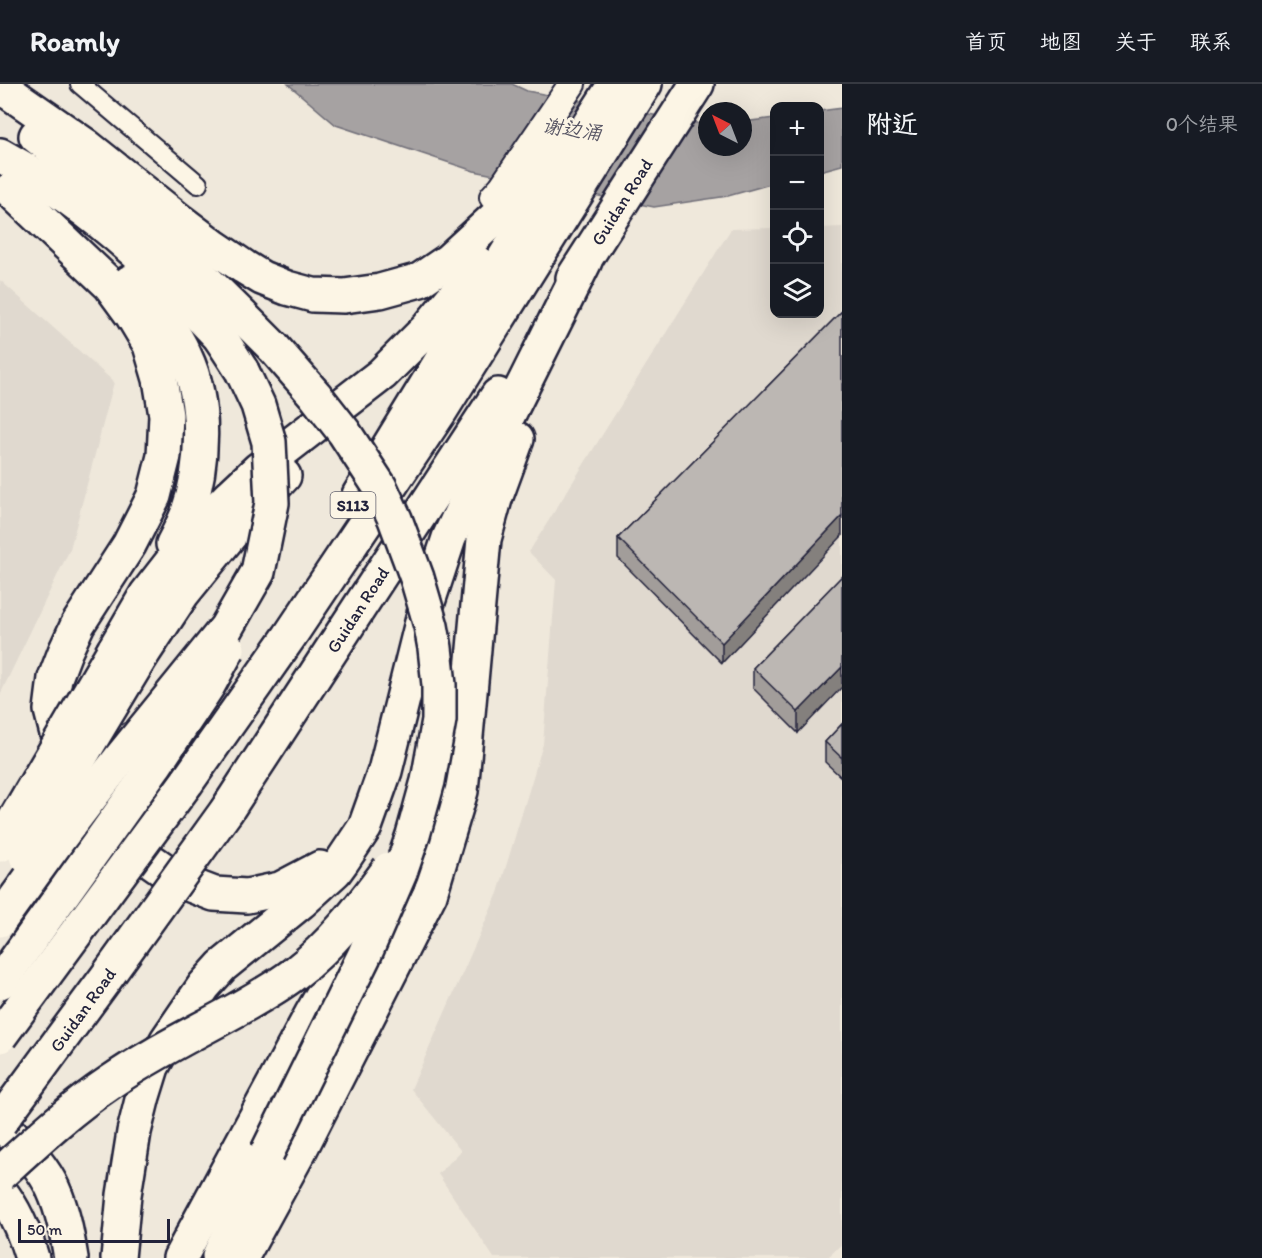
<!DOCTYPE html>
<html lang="zh">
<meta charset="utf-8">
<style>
body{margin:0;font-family:Itim,"LXGW WenKai TC",sans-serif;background:#20242c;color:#f1f3f6}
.controls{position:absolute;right:18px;top:18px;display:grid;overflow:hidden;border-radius:12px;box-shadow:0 6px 24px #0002}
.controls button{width:54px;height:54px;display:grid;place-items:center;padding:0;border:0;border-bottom:2px solid #363941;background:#171b24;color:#f1f3f6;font:30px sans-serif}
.compass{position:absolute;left:698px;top:18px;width:54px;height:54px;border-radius:50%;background:#171b24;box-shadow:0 6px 24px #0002;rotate:318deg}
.scale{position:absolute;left:18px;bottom:15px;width:152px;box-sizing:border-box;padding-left:6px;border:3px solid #22223b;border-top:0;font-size:16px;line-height:21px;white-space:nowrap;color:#22223b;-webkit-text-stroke:4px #fcf5e5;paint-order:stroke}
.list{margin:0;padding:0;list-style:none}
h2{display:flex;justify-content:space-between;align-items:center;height:78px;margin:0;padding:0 24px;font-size:26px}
h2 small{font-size:20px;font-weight:400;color:#9ea1a6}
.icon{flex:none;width:33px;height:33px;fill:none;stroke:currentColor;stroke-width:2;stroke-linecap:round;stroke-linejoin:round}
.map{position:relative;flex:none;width:842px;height:1174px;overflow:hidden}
header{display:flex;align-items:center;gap:36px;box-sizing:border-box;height:84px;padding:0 30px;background:#171b24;border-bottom:2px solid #363941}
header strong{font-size:28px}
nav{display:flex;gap:33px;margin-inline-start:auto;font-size:21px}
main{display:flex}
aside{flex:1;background:#171b24}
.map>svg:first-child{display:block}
.built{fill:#e0d9cf}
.water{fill:#a6a2a2;stroke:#716f79;stroke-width:1.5}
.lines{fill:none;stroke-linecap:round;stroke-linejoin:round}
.street-casing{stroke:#22223b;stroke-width:22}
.secondary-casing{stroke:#22223b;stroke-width:30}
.highway-casing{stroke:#22223b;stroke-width:38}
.street{stroke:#fcf5e5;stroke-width:18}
.secondary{stroke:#fcf5e5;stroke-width:26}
.highway{stroke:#fcf5e5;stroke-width:33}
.highway-bridge-casing{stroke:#22223b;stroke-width:38;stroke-linecap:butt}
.highway-bridge{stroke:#fcf5e5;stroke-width:33}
.wall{fill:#a29d9a;stroke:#22223b;stroke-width:1.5}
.shaded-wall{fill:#84807d;stroke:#22223b;stroke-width:1.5}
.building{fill:#bcb7b3;stroke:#22223b;stroke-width:1.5}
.labels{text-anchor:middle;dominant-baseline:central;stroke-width:6;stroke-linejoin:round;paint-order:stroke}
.shield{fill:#fcf5e5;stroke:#63616e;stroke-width:1.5}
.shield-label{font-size:16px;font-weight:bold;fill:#22223b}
.street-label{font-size:18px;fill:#22223b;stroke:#fcf5e5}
.water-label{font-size:20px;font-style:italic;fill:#575564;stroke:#fcf5e5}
</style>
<header>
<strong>Roamly</strong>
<nav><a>首页</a><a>地图</a><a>关于</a><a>联系</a></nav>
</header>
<main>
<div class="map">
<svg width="842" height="1174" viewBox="0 0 842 1174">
<rect width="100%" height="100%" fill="#efe8db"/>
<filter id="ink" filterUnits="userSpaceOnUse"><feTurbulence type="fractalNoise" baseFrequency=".0167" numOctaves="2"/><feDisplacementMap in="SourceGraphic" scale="12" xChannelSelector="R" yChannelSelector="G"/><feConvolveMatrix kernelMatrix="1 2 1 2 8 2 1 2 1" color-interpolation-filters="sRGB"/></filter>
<g filter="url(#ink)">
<!-- built -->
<g class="built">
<path d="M842 143V1160L827 1174H494L438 1090 461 1067 411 1005 498 809 543 660 556 496 529 468 731 145 774 144V230H820V144Z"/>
<path d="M0 196 114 298 70 465 0 611Z"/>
</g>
<!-- water -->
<g class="water">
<path d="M288 0H512L527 7 707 41V63H743V38L774 34V99L728 112 654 123 474 87 336 41Z"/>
<path d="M842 24V81L820 87V27Z"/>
</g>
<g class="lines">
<!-- street casing -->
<g class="street-casing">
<path id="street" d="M80 0 198 100"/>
</g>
<!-- secondary casing -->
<g class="secondary-casing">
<path id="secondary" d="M493 113 502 103 572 0"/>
</g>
<!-- highway casing -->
<g class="highway-casing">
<g id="highway">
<path d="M0 2 85 61 180 137 213 162 244 183 262 194 287 204 313 211 344 212 380 207 420 196 448 177 500 129 553 64"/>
<path d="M36 52C78 85 120 119 161 155 200 189 237 227 274 264"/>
<path d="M0 71C71 110 135 163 190 222 200 232 210 242 219 252 227 263 234 275 242 287"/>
<path d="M10 106 110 201 132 231 150 261 160 295 166 331 164 372 154 412 129 461 78 540 65 568 55 594 51 626 62 669 74 693 96 725 123 753 150 776 180 797 214 810 247 812 280 805 320 784"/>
<path d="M573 194 697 0"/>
<path d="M130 198C151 219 173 244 185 272 207 318 204 383 187 431 183 441 178 450 173 460"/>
<path d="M359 411 522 145 615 0"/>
<path d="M114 566 146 511 195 448 229 413 259 385 382 290 427 245 465 199 479 180"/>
<path d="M142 571 183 509 244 434 284 392"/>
<path d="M187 698 289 553 441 326 645 0"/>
<path d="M227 726 498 311"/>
<path d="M0 1039C18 1056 43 1082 53 1105 63 1127 67 1150 71 1174"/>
<path d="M0 1107C16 1127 25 1150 32 1174"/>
<path d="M219 1172 267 1069"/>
<path d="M118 1174 124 1111 134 1048 143 1012 152 983 167 956 204 902 222 882 301 818 335 787 343 776 365 743 385 687 424 530 449 454 476 396 585 177"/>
<path d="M180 1174 311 931 373 823"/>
<path d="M241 1174 300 1066 430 810 461 707 484 455 495 415 517 355"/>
</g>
</g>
<!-- street -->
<use href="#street" class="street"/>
<!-- secondary -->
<use href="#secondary" class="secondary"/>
<!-- highway -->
<use href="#highway" class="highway"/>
<!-- highway-bridge casing -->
<g class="highway-bridge-casing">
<g id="highway-bridge">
<path d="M0 761 114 566"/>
<path d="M26 772 63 702 142 571"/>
<path d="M0 836 58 756 119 676 226 544 258 488 272 419 269 358 258 321 242 287"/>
<path d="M0 898 155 681 209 600 228 565"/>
<path d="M0 952 187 698"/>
<path d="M0 1038 106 894 227 726"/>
<path d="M267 1069 364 872 400 789 413 751 428 697 439 636V601L435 564 431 542 417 494 395 435 380 403 344 348 315 311 274 264"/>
<path d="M0 1090C35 1058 69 1026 109 999 149 971 193 950 236 926 255 915 276 904 294 890 332 861 361 823 389 785"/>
</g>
</g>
<!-- highway-bridge -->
<use href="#highway-bridge" class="highway-bridge"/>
</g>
<!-- wall -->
<g class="wall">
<path d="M842 227 722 579 618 474V454Z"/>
<path d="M842 492 798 649 753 604V584Z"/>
<path d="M842 640V694L825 678V658Z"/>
</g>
<!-- shaded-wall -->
<g class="shaded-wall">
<path d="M842 432V452L722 579V559Z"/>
<path d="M842 583V603L798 649V628Z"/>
</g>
<!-- building -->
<g class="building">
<path d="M842 227V432L722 559 618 454Z"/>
<path d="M842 492V583L798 628 753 584Z"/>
<path d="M842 640V674L825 658Z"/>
</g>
</g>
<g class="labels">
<!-- shield labels -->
<rect class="shield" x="330.5" y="408" width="45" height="26" rx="4.5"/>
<g class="shield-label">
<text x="353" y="421">S113</text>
</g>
<!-- street labels -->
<g class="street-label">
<text transform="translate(622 118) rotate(-58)">Guidan Road</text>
<text transform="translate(358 526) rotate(-57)">Guidan Road</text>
<text transform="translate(83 926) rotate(-54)">Guidan Road</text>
</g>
<!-- water labels -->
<g class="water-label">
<text transform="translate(572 45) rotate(8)">谢边涌</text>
</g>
</g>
</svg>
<div class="controls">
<button>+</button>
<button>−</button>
<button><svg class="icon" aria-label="locate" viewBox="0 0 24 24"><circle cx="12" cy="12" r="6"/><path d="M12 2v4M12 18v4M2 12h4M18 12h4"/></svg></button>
<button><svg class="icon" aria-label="layers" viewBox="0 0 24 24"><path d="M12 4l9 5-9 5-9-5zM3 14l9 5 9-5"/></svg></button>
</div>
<svg class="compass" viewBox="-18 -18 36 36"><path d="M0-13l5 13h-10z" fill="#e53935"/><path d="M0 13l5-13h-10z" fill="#9ea1a6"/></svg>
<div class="scale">50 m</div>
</div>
<aside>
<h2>附近<small>0个结果</small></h2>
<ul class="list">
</ul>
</aside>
</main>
